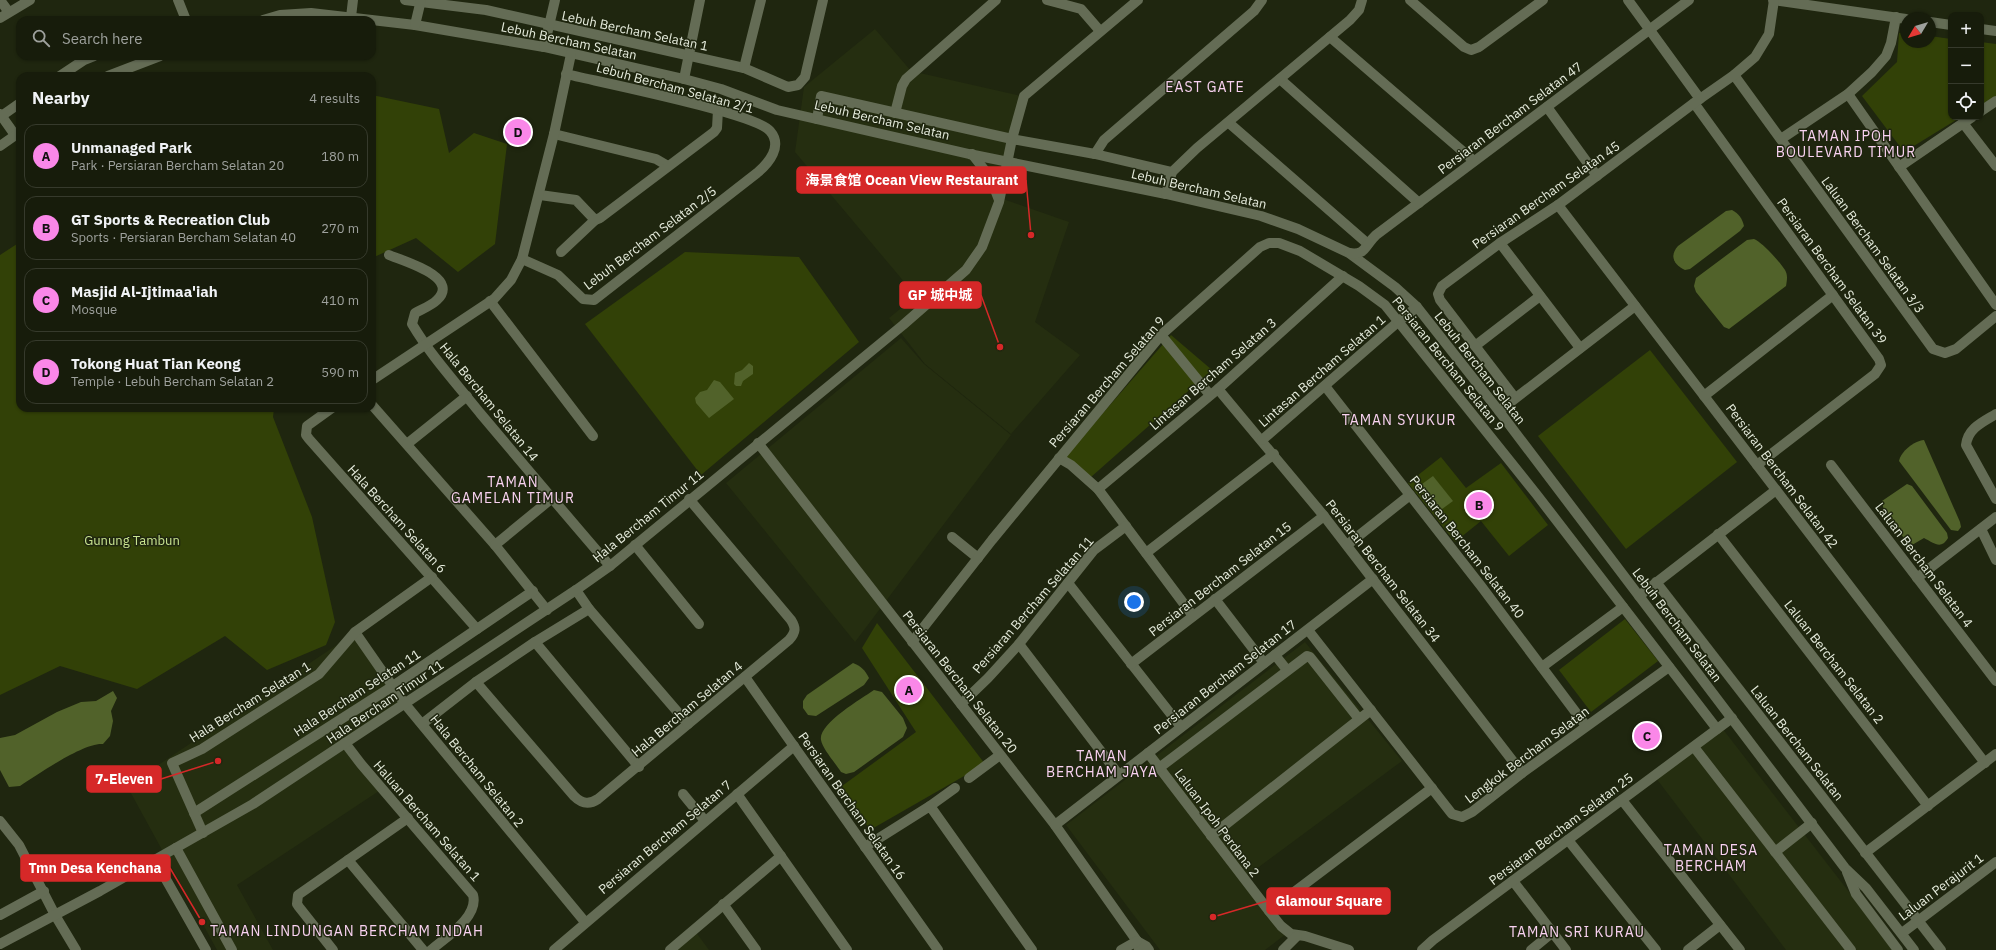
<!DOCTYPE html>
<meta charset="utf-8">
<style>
body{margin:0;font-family:"IBM Plex Sans","Noto Sans SC",sans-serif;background:#242919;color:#f1f3f6}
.controls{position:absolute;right:12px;top:12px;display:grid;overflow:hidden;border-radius:8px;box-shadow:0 1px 3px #0004}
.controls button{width:36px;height:36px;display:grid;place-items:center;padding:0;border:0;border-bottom:1px solid #363a2c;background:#171c0b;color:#f1f3f6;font:20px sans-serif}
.compass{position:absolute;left:1900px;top:12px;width:36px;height:36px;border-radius:50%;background:#171c0b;box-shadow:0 1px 3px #0004;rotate:232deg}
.you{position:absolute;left:1134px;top:602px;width:14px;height:14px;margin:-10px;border:3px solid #fff;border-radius:50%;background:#1a73e8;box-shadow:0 0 0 6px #1a73e833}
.badge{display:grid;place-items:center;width:26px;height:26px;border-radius:50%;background:#fa87e8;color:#111;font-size:13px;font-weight:700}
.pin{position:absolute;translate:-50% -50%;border:2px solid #fff;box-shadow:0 1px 4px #0006}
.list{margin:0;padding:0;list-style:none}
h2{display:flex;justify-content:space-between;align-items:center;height:52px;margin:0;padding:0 16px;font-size:17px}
h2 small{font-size:13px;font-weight:400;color:#9ea19d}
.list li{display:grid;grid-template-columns:26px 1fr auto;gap:12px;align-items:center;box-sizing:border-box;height:64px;margin:0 8px 8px;padding:0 8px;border:1px solid #363a2c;border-radius:12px}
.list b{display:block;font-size:15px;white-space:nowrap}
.list p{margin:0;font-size:13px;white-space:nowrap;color:#9ea19d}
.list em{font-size:13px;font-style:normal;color:#9ea19d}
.icon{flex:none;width:22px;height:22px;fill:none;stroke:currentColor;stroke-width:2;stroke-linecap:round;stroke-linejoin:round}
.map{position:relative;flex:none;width:1996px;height:950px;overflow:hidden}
.search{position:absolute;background:#171c0b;box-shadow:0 1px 3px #0004;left:16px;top:16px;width:360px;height:44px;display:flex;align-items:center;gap:10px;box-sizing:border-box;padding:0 14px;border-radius:12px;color:#9ea19d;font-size:15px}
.panel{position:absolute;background:#171c0b;box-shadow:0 1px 3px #0004;left:16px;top:72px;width:360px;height:340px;border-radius:12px}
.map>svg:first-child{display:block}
.built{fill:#252e10}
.green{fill:#324107}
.water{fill:#51622a}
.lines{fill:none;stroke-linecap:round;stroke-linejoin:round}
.minor{stroke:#646c55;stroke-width:10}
.labels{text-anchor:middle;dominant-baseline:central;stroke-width:3;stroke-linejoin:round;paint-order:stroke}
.street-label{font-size:13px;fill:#e6ecdd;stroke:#1f260f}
.park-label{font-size:13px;fill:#c9e490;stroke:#1f260f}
.neighbourhood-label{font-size:14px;letter-spacing:1px;fill:#f9d2f1;stroke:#1f260f}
.leader{fill:none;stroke:#d62828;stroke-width:1.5}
.callout-dot{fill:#d62828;stroke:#1f260f;stroke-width:1.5}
.callout{fill:#d62828;stroke:#d62828;stroke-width:1.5}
.callout-label{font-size:14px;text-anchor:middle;font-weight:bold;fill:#fff}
</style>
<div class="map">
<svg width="1996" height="950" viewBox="0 0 1996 950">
<rect width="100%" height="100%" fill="#1f260f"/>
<!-- built -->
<g class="built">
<path d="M875 29 911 71 1021 96 1003 199 1069 222 1035 322 1080 355 1011 434 925 364 889 318 916 296 795 152 804 87Z"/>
<path d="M901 338 924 364 1011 435 855 642 726 483Z"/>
<path d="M353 634 404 703 346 743 382 789 237 885 273 950H217L127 786Z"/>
<path d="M1305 642 1402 761 1244 878 1286 934 1265 950H1160L1066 825Z"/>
<path d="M1722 728 1894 950H1786L1656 778Z"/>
<path d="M692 927 709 950H666Z"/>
</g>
<!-- green -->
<g class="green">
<path d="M1899 33 1906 34V42H1930V36L1951 39V117H1961L1904 152 1862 96 1897 62Z"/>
<path d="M1981 42 1996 44V96L1981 105Z"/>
<path d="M372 95 439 109 449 153 474 133 507 144 495 244 458 272 416 238 372 258Z"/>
<path d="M20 242V408H274L273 417 312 517 335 622 326 645 267 670 225 636 137 689 60 666 0 695V255Z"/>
<path d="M685 252 799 257 859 342 701 475 585 324Z"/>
<path d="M1171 335 1212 370 1091 477 1063 459Z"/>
<path d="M1650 350 1737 462 1626 549 1538 436Z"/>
<path d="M1441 457 1466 488 1501 463 1548 525 1509 556 1481 521 1455 542 1408 483Z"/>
<path d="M1625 619 1658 661 1591 712 1559 670Z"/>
<path d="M877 623 985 764 870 830 842 786 916 732 862 648Z"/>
</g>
<!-- water -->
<g class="water">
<path d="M1732 210C1739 214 1742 218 1744 226L1740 231 1690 269 1685 270C1674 265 1669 256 1678 246L1726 211Z"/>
<path d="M1754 239C1763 243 1779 261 1785 270 1788 275 1787 280 1786 286L1729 329 1724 327 1696 292 1694 286 1696 278 1747 240Z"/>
<path d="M749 363 753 366V374L743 381 741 386H736L734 384 735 373 742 370Z"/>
<path d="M714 380 720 382 734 399 709 418 696 403 695 398 700 392 707 390Z"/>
<path d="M1924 440 1960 522 1961 527 1958 531 1951 530 1899 461C1901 451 1914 441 1924 440Z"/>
<path d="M1433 476 1453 501 1438 512 1418 487Z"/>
<path d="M1907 484 1912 486 1947 533 1948 538C1941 550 1934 543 1924 538L1912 545 1907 542 1884 512 1882 501Z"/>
<path d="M853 663C861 666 865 670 869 678L864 685 816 716 808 715 803 708V701L807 695Z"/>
<path d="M874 690 882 692 903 718 907 728 903 737 854 772 846 774 841 772C836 764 822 748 821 740 818 724 861 699 874 690Z"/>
<path d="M113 691 117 698 111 711 113 721 110 736 103 744C84 742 37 775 20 786L9 787 0 770V738L15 735 57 712 81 702 96 701Z"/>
</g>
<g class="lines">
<!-- minor -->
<g class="minor">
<path d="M0 0 8 11"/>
<path d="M178 0 186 20"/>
<path d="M405 0 486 10 744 68 788 87 798 85 805 77 823 0"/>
<path d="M1047 0 1081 9 1100 31"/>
<path d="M1410 0 1464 47 1471 50 1479 47 1543 0"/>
<path d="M1628 0 1700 99"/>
<path d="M1773 0 1906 19"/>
<path d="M351 17 353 0"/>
<path d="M0 18 30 0"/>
<path d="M263 20 280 15 311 13 415 25 544 47 684 79 721 89 777 110 969 154 1166 194 1261 216 1298 229 1349 253 1395 287 1417 307 1499 411 1845 868 1866 888 1914 950"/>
<path d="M1930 22 1951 25"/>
<path d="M415 25 421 0"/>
<path d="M1981 29 1996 31"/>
<path d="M1330 37 1474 161"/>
<path d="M544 47 555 0"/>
<path d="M744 68 761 0"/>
<path d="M1734 75 1933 349 1945 353 1956 349 1996 316"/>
<path d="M60 76 84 60 94 56"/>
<path d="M108 76 160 56"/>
<path d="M684 79 700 0"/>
<path d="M1280 79 1419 203"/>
<path d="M1848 94 1996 305"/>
<path d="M1694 103 1879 359 1881 365 1875 374 1757 465"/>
<path d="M1547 107 1597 176"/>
<path d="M1981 111 1996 101"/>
<path d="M895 113 902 86 906 79 996 0"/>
<path d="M0 114 15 135"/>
<path d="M0 117 20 103"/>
<path d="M817 119 821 96 1012 139 1095 154"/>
<path d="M1229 123 1368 244"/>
<path d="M1963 123 1996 166"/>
<path d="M554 134 656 159 668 166"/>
<path d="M1781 139 1848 94 1872 72 1886 56 1891 43 1896 17"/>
<path d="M0 146 20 132"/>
<path d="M972 154 990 177 999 200"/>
<path d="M1899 167 1972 117"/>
<path d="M1172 172 1095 154 1104 140 1254 11 1262 0"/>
<path d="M1166 194 1172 172 1197 148 1350 20 1359 10 1362 0"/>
<path d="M540 195 576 200 595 220"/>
<path d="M1558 205 1985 763"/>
<path d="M1500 243 1580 348"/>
<path d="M561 252 595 220 600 218 714 132 717 128 718 110"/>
<path d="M1349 253C1366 256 1365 245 1376 235L1689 0"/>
<path d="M389 255C403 261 461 277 437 300 431 306 422 309 415 313L412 324C431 356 457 384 480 413 523 464 566 515 610 566"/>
<path d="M522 259 558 275 583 299 594 300 757 173C769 163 783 146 770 131 755 113 599 82 566 74"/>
<path d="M490 301 593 436"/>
<path d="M1161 335 1210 395"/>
<path d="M1475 346 1540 296"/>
<path d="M372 380 494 299 511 280 522 259 554 134 571 54"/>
<path d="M1325 386 1481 586 1586 726"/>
<path d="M1218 389 1324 516 1522 773"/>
<path d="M1704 396 1833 295"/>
<path d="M1515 398 1440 300 1438 294 1442 286 1500 243 1558 205 1694 103 1734 75 1755 57 1769 34 1774 0"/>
<path d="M372 405 495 545 547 610"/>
<path d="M332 408 307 426 306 435 309 439 477 629"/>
<path d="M1499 411 1635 306"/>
<path d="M1996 414C1983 422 1968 428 1966 445L1996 499"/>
<path d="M1262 440 1399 321 1417 307"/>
<path d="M758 443 1055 825 1137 941 1139 950"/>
<path d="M407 444 467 396"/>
<path d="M1059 458 1071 465 1098 489 1193 616"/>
<path d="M1831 465 1996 681"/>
<path d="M1098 489 1218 389 1343 276"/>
<path d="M1981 529 1996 560"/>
<path d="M1718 534 1928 806"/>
<path d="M952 537 978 558"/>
<path d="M495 545 551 499"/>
<path d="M635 545 699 624"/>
<path d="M1347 545 1410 495"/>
<path d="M1146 553 1274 454"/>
<path d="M1917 578 1996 517"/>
<path d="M1656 582 1941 950"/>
<path d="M1068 583 1181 727"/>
<path d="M576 590 589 609"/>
<path d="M1639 596 1776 490"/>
<path d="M1215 599 1264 663"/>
<path d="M1308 630 1452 814 1462 817 1472 812 1522 773 1669 667"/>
<path d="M355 632 405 704 585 922"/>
<path d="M535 642 639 767"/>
<path d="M912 642 992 540 1161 335 1260 247 1269 243H1279L1300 251 1359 286 1385 305 1537 495 1717 729"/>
<path d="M1019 644 1119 775"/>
<path d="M1275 655 1287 670"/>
<path d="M1131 664 1324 516"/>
<path d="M1542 667 1623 607"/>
<path d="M745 677 938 950"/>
<path d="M476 682 574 796C582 804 589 805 598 799L789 640C796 632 796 628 791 620L689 499"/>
<path d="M961 704 988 678 1019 644 1094 550 1126 526"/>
<path d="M422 724 476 682 535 642 589 609 688 724"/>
<path d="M345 743 361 764 473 895C479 917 446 937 431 950"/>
<path d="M1694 747 1851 950"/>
<path d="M1148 753 1269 911 1281 926 1291 934 1305 936 1349 950"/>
<path d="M1159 768 1307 656 1310 657 1359 719"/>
<path d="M969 778 1000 755"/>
<path d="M683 794 705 821"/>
<path d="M737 794 847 950"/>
<path d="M1622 800 1740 950"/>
<path d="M930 806 955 788"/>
<path d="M194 813 393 686 533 591"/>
<path d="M0 821 19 845 55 915 76 950"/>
<path d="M1055 825 1373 579"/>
<path d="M203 833 172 763 202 749 319 674 355 632 432 577"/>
<path d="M1211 836 1371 710"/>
<path d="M1568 840 1656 950"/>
<path d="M865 847 930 806 1032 950"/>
<path d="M176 848 232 950"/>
<path d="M1775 852 1812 823"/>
<path d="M1865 853 1996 754"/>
<path d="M155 860 206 950"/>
<path d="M348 860 423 950"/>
<path d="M1847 872 1856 894 1898 950"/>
<path d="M1513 881 1566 950"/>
<path d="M723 904 756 950"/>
<path d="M1269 911 1432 788"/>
<path d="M0 915 44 891"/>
<path d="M1902 933 1996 862"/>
<path d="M1137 941 1146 946 1149 950"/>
<path d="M0 944 100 891 253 804 576 590 610 566 903 325 966 270 982 247 999 202 1012 139 1024 96 1138 0"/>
<path d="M333 950 299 907 297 904 298 895 408 818"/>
<path d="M554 950 794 746"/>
<path d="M670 950 781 856"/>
<path d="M1121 950 1137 941"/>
<path d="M1283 950 1297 936"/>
<path d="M1422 950 1433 940 1732 718"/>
<path d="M1531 950 1553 932"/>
<path d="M1688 950 1720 925"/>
</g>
</g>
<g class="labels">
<!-- street labels -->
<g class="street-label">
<text transform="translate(635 31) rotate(12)">Lebuh Bercham Selatan 1</text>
<text transform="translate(569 41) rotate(12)">Lebuh Bercham Selatan</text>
<text transform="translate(675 88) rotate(15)">Lebuh Bercham Selatan 2/1</text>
<text transform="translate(1510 118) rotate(-37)">Persiaran Bercham Selatan 47</text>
<text transform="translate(882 120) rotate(13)">Lebuh Bercham Selatan</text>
<text transform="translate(1199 189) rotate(13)">Lebuh Bercham Selatan</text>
<text transform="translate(1546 195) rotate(-35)">Persiaran Bercham Selatan 45</text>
<text transform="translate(650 238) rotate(-37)">Lebuh Bercham Selatan 2/5</text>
<text transform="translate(1873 245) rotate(54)">Laluan Bercham Selatan 3/3</text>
<text transform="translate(1832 271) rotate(54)">Persiaran Bercham Selatan 39</text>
<text transform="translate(1448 364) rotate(51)">Persiaran Bercham Selatan 9</text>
<text transform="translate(1480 368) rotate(52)">Lebuh Bercham Selatan</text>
<text transform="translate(1322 371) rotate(-41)">Lintasan Bercham Selatan 1</text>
<text transform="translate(1213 374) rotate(-41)">Lintasan Bercham Selatan 3</text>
<text transform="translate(1107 382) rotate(-49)">Persiaran Bercham Selatan 9</text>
<text transform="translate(489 402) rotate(51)">Hala Bercham Selatan 14</text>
<text transform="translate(1782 476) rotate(53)">Persiaran Bercham Selatan 42</text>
<text transform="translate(648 516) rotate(-39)">Hala Bercham Timur 11</text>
<text transform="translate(397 519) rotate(48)">Hala Bercham Selatan 6</text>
<text transform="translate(1467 547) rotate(52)">Persiaran Bercham Selatan 40</text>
<text transform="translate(1924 565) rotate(53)">Laluan Bercham Selatan 4</text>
<text transform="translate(1383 571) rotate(52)">Persiaran Bercham Selatan 34</text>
<text transform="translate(1220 579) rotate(-38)">Persiaran Bercham Selatan 15</text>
<text transform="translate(1033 605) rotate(-49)">Persiaran Bercham Selatan 11</text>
<text transform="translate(1677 625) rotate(53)">Lebuh Bercham Selatan</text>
<text transform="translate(1834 662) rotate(52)">Laluan Bercham Selatan 2</text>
<text transform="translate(1225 677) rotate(-38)">Persiaran Bercham Selatan 17</text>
<text transform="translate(960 682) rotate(52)">Persiaran Bercham Selatan 20</text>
<text transform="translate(357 693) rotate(-33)">Hala Bercham Selatan 11</text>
<text transform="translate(250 702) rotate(-32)">Hala Bercham Selatan 1</text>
<text transform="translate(385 702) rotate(-34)">Hala Bercham Timur 11</text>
<text transform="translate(687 709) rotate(-40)">Hala Bercham Selatan 4</text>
<text transform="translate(1797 743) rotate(52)">Laluan Bercham Selatan</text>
<text transform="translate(1527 755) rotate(-37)">Lengkok Bercham Selatan</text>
<text transform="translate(477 771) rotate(51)">Hala Bercham Selatan 2</text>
<text transform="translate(852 806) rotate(55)">Persiaran Bercham Selatan 16</text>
<text transform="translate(427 821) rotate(49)">Haluan Bercham Selatan 1</text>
<text transform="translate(1217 823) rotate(53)">Laluan Ipoh Perdana 2</text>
<text transform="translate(1561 829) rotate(-37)">Persiaran Bercham Selatan 25</text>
<text transform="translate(665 837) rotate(-40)">Persiaran Bercham Selatan 7</text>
<text transform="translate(1941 887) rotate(-37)">Laluan Perajurit 1</text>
</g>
<!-- park labels -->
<g class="park-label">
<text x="132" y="540">Gunung Tambun</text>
</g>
<!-- neighbourhood labels -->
<g class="neighbourhood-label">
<text x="1205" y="87">EAST GATE</text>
<text x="1846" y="136">TAMAN IPOH<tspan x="1846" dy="16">BOULEVARD TIMUR</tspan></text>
<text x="1399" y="420">TAMAN SYUKUR</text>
<text x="513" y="482">TAMAN<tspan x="513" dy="16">GAMELAN TIMUR</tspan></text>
<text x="1102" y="756">TAMAN<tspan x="1102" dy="16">BERCHAM JAYA</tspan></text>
<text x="1711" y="850">TAMAN DESA<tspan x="1711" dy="16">BERCHAM</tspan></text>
<text x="347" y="931">TAMAN LINDUNGAN BERCHAM INDAH</text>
<text x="1577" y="932">TAMAN SRI KURAU</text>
</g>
</g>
<!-- callouts -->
<path class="leader" d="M1031 235L1026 180M1000 347L981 295M218 761L161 779M202 922L170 868M1213 917L1267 901"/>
<g class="callout-dot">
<circle cx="1031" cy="235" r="4"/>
<circle cx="1000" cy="347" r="4"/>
<circle cx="218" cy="761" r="4"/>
<circle cx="202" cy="922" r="4"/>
<circle cx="1213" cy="917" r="4"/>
</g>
<g class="callout">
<rect x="797" y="167" width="229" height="26" rx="4"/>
<rect x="900" y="282" width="81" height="26" rx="4"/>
<rect x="87" y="766" width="74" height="26" rx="4"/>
<rect x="21" y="855" width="149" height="26" rx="4"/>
<rect x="1267" y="888" width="123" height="26" rx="4"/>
</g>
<g class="callout-label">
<text x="912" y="185">海景食馆 Ocean View Restaurant</text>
<text x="940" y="300">GP 城中城</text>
<text x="124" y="784">7-Eleven</text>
<text x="95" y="873">Tmn Desa Kenchana</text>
<text x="1329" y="906">Glamour Square</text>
</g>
</svg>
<div class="controls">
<button>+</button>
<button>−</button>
<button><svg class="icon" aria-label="locate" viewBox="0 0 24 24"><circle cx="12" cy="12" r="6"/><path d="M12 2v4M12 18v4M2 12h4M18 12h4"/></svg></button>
</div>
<svg class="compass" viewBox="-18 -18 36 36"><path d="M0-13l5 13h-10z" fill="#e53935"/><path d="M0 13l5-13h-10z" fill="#9ea19d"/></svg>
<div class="you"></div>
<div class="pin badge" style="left:909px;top:690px">A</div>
<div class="pin badge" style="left:1479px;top:505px">B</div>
<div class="pin badge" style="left:1647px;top:736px">C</div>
<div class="pin badge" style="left:518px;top:132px">D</div>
<div class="search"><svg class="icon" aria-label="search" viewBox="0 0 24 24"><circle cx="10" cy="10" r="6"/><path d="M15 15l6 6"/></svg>Search here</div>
<section class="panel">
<h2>Nearby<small>4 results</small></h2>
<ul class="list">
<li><span class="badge">A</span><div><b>Unmanaged Park</b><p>Park · Persiaran Bercham Selatan 20</p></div><em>180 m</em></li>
<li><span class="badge">B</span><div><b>GT Sports &amp; Recreation Club</b><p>Sports · Persiaran Bercham Selatan 40</p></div><em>270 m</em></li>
<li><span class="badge">C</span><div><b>Masjid Al-Ijtimaa'iah</b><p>Mosque</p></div><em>410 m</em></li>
<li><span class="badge">D</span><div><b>Tokong Huat Tian Keong</b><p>Temple · Lebuh Bercham Selatan 2</p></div><em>590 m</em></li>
</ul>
</section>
</div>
